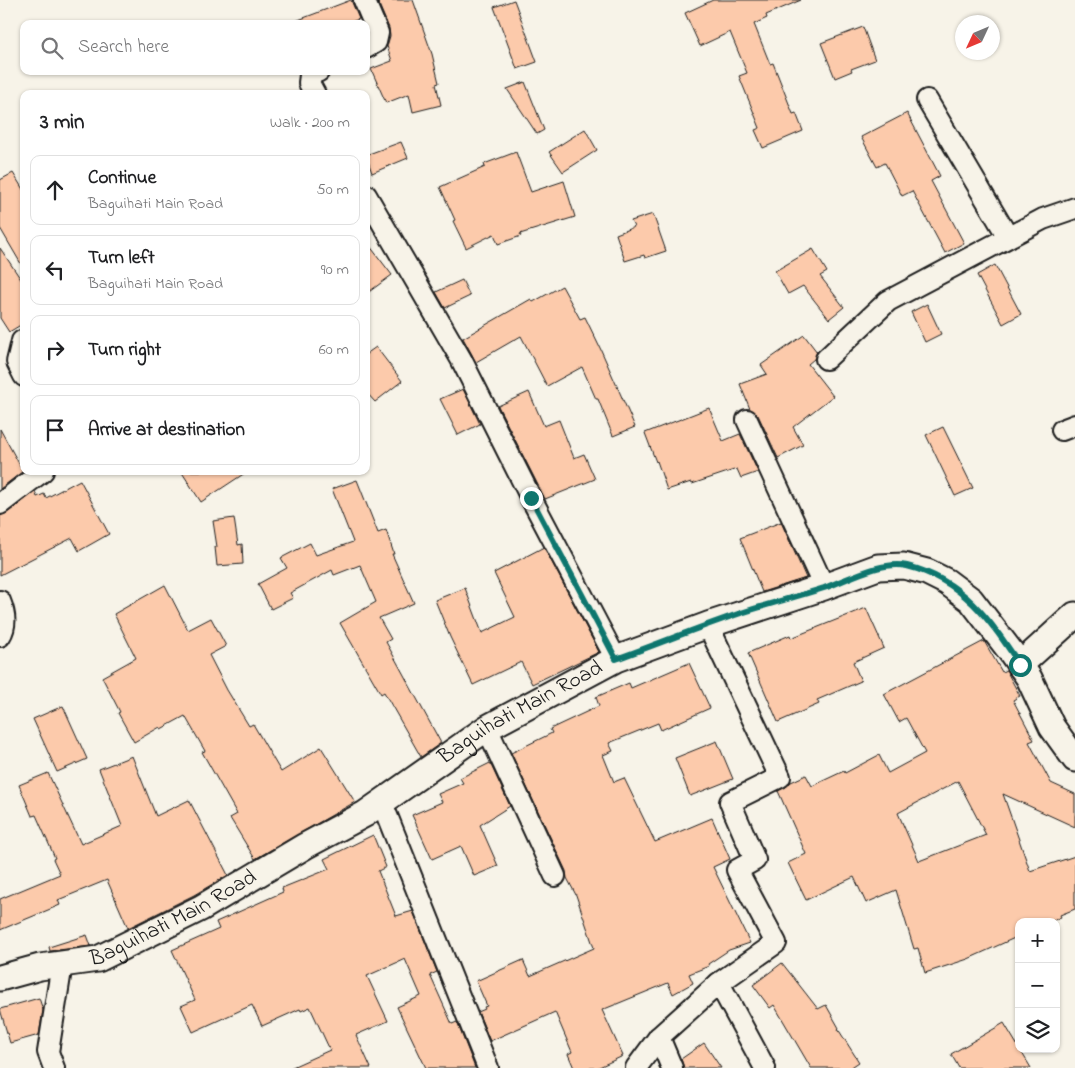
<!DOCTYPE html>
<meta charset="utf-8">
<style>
body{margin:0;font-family:"Indie Flower",sans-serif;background:#f2f2f2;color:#202124}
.controls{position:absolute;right:15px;bottom:15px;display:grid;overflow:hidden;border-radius:10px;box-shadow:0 1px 4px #0004}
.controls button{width:45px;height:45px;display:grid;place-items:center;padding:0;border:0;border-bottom:1px solid #e0e0e0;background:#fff;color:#202124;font:25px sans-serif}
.compass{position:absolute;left:955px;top:15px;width:45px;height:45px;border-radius:50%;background:#fff;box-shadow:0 1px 4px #0004;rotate:226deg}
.stop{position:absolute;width:15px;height:15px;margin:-11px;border:4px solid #0f766e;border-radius:50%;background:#fff}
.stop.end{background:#0f766e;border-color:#fff;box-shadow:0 1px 5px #0008}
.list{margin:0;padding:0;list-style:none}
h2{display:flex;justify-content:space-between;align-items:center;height:65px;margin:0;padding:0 20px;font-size:21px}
h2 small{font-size:16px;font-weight:400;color:#757577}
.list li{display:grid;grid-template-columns:32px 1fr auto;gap:15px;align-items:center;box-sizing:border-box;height:70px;margin:0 10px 10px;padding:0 10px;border:1px solid #e0e0e0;border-radius:10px}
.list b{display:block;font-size:19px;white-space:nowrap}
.list p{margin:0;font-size:16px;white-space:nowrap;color:#757577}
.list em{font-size:16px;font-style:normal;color:#757577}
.icon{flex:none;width:28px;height:28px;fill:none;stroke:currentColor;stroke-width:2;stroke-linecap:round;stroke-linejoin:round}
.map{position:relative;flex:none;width:1075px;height:1068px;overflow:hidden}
.search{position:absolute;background:#fff;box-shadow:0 1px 4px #0004;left:20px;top:20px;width:350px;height:55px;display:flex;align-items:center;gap:12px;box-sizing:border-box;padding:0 18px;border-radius:10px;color:#757577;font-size:19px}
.panel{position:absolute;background:#fff;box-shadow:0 1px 4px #0004;left:20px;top:90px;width:350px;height:385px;border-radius:10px}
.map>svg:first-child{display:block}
.building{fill:#fccaab;stroke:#1c1c1c;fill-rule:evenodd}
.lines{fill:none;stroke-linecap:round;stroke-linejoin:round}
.minor-casing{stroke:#1c1c1c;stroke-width:24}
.tertiary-casing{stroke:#1c1c1c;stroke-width:29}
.minor{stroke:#f7f3e8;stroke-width:20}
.tertiary{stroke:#f7f3e8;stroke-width:25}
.route{stroke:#0f766e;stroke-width:6}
.labels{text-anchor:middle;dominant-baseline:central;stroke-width:4;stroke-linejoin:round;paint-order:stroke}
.street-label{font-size:22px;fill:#1c1c1c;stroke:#f7f3e8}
</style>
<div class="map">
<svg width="1075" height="1068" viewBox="0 0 1075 1068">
<rect width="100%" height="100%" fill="#f7f3e8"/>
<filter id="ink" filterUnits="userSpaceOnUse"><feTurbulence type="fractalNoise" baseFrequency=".02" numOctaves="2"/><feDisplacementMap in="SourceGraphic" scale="10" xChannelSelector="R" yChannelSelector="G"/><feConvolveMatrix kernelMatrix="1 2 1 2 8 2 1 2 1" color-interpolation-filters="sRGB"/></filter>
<g filter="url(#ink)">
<!-- building -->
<g class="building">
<path d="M351 0 359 19 346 24H293V22Z"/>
<path d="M377 0H413L432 54 439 83 436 84 441 105 413 112 409 94 386 103 371 69 392 61 387 46 390 36 389 28Z"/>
<path d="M514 0 537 62 517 69 494 7Z"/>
<path d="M713 0H801L766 15 767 18 754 24 770 64 773 63 793 114 796 113 803 131 763 148 755 130 760 128 739 76 747 73 730 32 700 46 685 13Z"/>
<path d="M863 27 875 60 851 69 852 71 835 78 821 43Z"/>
<path d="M525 82 544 130 537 134 507 89Z"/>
<path d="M907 113 940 176 931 181 964 243 945 253 912 191 902 196 885 163 877 167 861 137Z"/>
<path d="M585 129 597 150 563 172 549 152Z"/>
<path d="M401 142 408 158 372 173 366 155Z"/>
<path d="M516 152 531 192 564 181 575 217 520 234 521 236 498 244 494 234 466 248 453 221 455 220 440 187 485 167 484 164Z"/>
<path d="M13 173 24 191V269L0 228V180Z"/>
<path d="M653 214 666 251 645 258 644 255 625 261 616 234 634 227 631 221Z"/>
<path d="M366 241 392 275 366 294Z"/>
<path d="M0 248 24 284V323L9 332 0 318Z"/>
<path d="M813 249 827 272 820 276 844 307 829 319 803 286 788 294 775 271Z"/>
<path d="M995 265 1021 314 1003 324 977 275Z"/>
<path d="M462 280 470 296 445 308 436 292Z"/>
<path d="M562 286 580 319 585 317 601 350 635 427 613 436 598 399H596L582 367 547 386 521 336 476 362 463 338 531 299 533 302Z"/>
<path d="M927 304 941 334 925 342 911 312Z"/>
<path d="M804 335 817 352 814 359 808 364 833 396 793 427 803 445 778 458 758 415 750 409 740 384 767 374 761 365Z"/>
<path d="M376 347 402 381 375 402 366 392V354Z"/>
<path d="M463 389 480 424 458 435 440 399Z"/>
<path d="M529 392 544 426 559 420 574 458 584 454 595 479 545 499 498 406Z"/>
<path d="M709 408 723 441 740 434 758 472 741 478 737 469 692 484 691 482 667 490 657 461 656 462 645 433Z"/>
<path d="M943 427 973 488 955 496 926 435Z"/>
<path d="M0 429 23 471 0 489Z"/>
<path d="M181 471H248L201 502Z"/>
<path d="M80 480 109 534 79 551 72 538 0 575V516L7 513 35 492 37 497 44 494 46 498Z"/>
<path d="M357 480 378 533 386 530 394 554H392L414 603 379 618 391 639 386 642 441 743 421 757 384 692 381 694 340 623 376 602 360 565 334 575 332 570 290 593 293 598 271 609 258 584 287 568 281 558 310 543 316 555 353 542 332 489Z"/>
<path d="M234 518 238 545 242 544 243 564 217 566 215 547H217L213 521Z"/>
<path d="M781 522 806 578 762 592 740 538Z"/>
<path d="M544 547 599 652 532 684 521 662 473 685 450 637 435 600 465 588 482 633 515 617 494 573Z"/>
<path d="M165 585 188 630 211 618 226 646 209 655 227 690 249 726 253 724 281 772 321 747 355 802 255 859 230 818 237 814 202 752 205 751 185 716 161 729 160 727 134 742 118 713 120 712 102 677 136 658 114 614Z"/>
<path d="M866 608 884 648 853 662 861 681 817 700 819 704 778 722 748 653 790 635 791 638Z"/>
<path d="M984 641 1002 672 1006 670 1020 696 1013 700 1034 740 1029 742 1051 783 1075 794V827L1003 794 1030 871 1075 856V909L1060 915 1061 917 1050 922H1019V936L968 959 925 973 918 948 914 949 896 890 866 903 854 877 806 900 788 863 806 854 778 791 786 787 791 782 806 775 812 786 844 771 845 773 879 755 888 773 925 753 906 718 899 722 884 694ZM958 781 986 835 919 861 898 813Z"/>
<path d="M689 663 710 708 661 730 658 723 609 743 613 751 603 755 614 782 624 778 655 842 712 818 730 859 713 867 750 943 729 950 708 964 709 966 689 974 693 983 673 994 668 983 602 1010 623 1056 597 1068H574L568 1054 572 1052 555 1012 490 1041 478 1012 485 1009 484 1007 487 1006 476 981 523 960 530 976 594 948 576 895 567 878 566 871 511 753 552 733 550 729 599 706 596 697 629 683 631 688Z"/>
<path d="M63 706 87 759 57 772 33 719Z"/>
<path d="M717 741 733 779 690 796 675 758Z"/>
<path d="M132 756 156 816 189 800 228 875 194 895 128 928 107 880 58 900 60 905 0 930V899L60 874 53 859 55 858 36 815 32 816 19 785 48 773 81 844 122 826 99 769Z"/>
<path d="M490 763 510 806 480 825 498 866 474 876 461 846 432 859 412 815 442 802 438 794 463 783 460 778Z"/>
<path d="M373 835 386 867 378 871 396 916 413 911 437 972 430 975 452 1024 457 1022 475 1068H426L397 1007 421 996 405 959 367 976 388 1021 356 1035 371 1068H290L330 1050 310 1007 301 1011 300 1009 262 1026 252 1005 193 1032 181 1006 195 1000 172 950 219 929 216 922 283 892 282 888 329 869 324 859Z"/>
<path d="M87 935 91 946 50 951 49 947Z"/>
<path d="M782 963 818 1009 826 1005 839 1028 838 1029 859 1062 850 1068H811L774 1005 770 1008 753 985Z"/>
<path d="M39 998 43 1010 39 1035 10 1043 0 1009Z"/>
<path d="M1004 1023 1031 1068H959L951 1054Z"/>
<path d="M704 1043 721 1068H684L681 1059Z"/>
</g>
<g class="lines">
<!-- minor casing -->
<g class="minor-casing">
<g id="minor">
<path d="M364 0 378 33 376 42 366 48"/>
<path d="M315 94 309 83 310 75 319 71"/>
<path d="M927 100 1008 237"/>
<path d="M366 195 461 359 531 498 616 659"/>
<path d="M24 340 22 341 17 362 24 376"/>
<path d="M826 359 888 301 1043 219 1075 208"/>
<path d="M747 420 824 587"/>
<path d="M1062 430 1075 425"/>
<path d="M0 504 43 471"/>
<path d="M0 601C5 613 7 625 0 636"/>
<path d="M487 728 555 876"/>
<path d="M382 803 488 1068"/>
<path d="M719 983 765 1068"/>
<path d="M659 1037 672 1068"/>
<path d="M54 1068 48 1052 62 964"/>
<path d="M636 1068 659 1037 719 983 776 943 737 870 755 860 730 802 780 777 708 625"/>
</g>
</g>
<!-- tertiary casing -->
<g class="tertiary-casing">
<g id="tertiary">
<path d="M1020 665 1075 615"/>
<path id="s1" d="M0 978 40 967 98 959 201 908 305 846 365 814 487 728 616 659 708 625 824 587 878 567 904 566 927 572 947 582 971 600 1011 652 1029 678 1052 727 1075 759"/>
</g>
</g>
<!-- minor -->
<use href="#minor" class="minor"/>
<!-- tertiary -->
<use href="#tertiary" class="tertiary"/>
</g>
</g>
<g class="lines" filter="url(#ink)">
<!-- route -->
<path class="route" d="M531 498 616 659C658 644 699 627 741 613 768 604 796 597 824 588 847 580 882 560 907 566 963 580 990 620 1020 665"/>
</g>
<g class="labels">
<!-- street labels -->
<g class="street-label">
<text stroke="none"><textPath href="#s1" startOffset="590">Baguihati Main Road</textPath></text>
<text stroke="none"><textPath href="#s1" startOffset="185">Baguihati Main Road</textPath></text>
</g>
</g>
</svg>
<div class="controls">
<button>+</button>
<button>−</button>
<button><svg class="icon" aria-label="layers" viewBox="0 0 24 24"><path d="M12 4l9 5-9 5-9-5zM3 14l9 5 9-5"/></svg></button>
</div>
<svg class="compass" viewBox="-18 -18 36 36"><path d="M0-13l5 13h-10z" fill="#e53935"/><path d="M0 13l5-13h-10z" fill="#757577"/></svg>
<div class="stop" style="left:1020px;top:665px"></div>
<div class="stop end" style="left:531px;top:498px"></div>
<div class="search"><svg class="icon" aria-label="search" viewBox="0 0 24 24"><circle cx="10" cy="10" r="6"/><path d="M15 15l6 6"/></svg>Search here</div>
<section class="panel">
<h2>3 min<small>Walk · 200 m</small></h2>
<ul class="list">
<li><svg class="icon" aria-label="ahead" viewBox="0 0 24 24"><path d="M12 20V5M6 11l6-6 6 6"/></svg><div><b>Continue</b><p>Baguihati Main Road</p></div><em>50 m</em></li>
<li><svg class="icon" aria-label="left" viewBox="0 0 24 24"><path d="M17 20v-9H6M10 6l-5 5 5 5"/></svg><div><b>Turn left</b><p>Baguihati Main Road</p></div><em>90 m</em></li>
<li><svg class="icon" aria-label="right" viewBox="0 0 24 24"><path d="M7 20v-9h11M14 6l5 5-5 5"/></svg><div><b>Turn right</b></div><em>60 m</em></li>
<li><svg class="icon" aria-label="arrive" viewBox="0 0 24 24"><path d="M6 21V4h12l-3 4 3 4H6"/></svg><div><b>Arrive at destination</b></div></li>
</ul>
</section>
</div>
